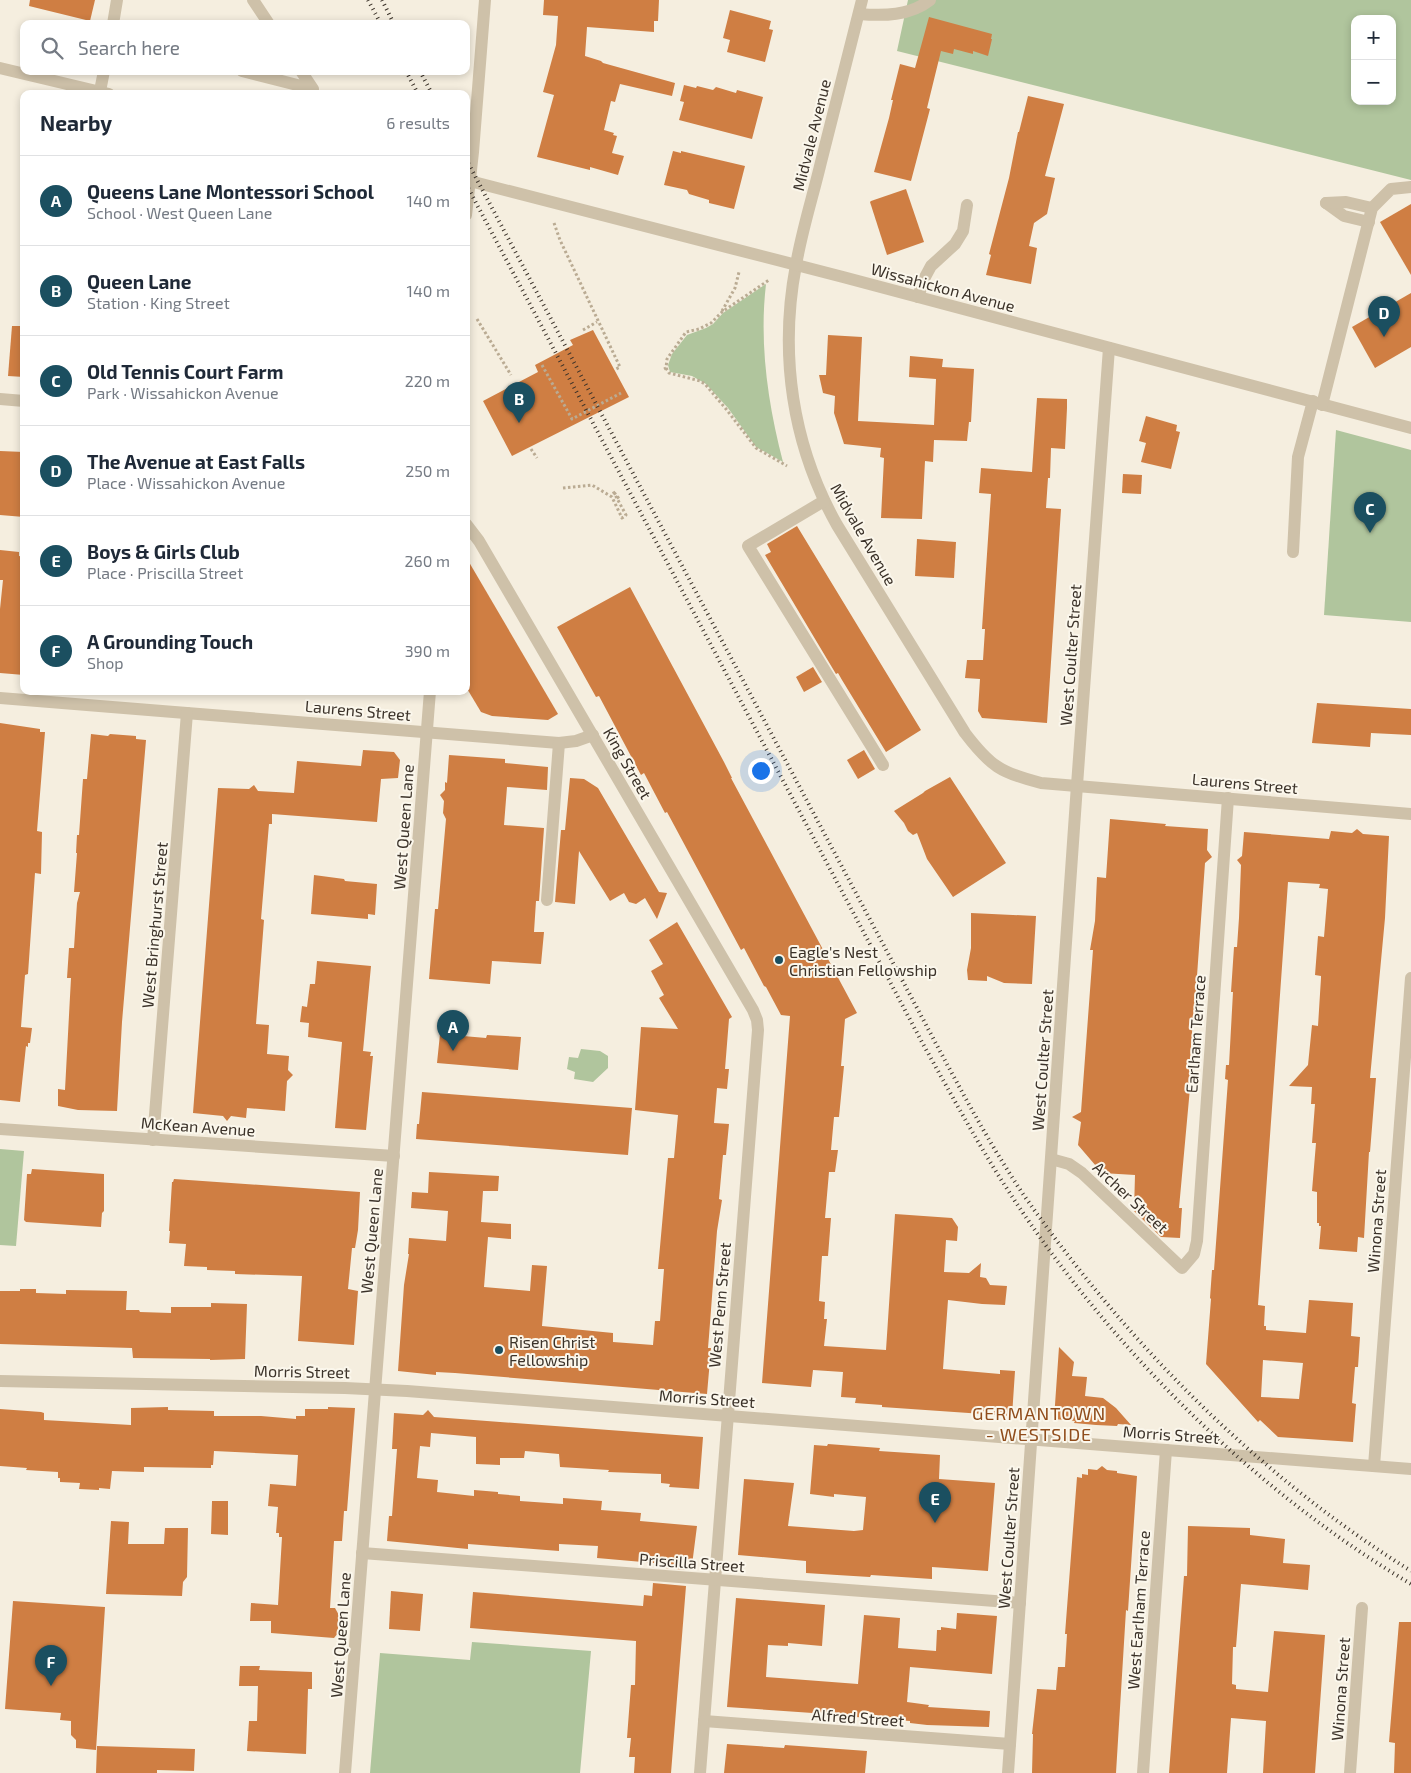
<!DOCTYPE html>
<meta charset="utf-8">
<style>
body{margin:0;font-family:"Exo 2",sans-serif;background:#f6f6f7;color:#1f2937}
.controls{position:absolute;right:15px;top:15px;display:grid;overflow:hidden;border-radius:10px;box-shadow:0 2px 8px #0003}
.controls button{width:45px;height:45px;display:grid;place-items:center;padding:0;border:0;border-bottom:1px solid #e0e1e3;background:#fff;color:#1f2937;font:25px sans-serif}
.you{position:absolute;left:760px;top:770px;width:18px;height:18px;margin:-12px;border:4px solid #fff;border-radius:50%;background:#1a73e8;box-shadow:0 0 0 8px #1a73e833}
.badge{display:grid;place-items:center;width:32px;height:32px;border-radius:50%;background:#1b4f60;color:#fff;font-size:16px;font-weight:700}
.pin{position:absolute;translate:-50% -41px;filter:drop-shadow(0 1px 2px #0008)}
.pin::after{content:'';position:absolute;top:26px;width:18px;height:15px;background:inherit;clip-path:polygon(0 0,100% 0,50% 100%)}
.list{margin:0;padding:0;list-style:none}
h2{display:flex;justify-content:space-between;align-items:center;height:65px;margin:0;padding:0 20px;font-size:21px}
h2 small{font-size:16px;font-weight:400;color:#747a83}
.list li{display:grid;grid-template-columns:32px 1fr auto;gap:15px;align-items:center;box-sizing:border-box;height:90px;padding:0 20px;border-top:1px solid #e0e1e3}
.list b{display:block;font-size:19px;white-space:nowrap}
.list p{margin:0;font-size:16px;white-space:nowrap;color:#747a83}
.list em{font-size:16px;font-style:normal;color:#747a83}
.icon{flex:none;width:28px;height:28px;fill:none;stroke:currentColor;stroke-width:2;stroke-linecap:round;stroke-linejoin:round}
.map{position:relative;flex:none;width:1411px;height:1773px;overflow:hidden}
.search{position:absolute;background:#fff;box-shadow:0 2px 8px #0003;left:20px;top:20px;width:450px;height:55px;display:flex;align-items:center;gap:12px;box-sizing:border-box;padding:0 18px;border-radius:10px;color:#747a83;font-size:19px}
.panel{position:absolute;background:#fff;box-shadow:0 2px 8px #0003;left:20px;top:90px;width:450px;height:605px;border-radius:10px}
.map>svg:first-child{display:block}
.green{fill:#b0c59d;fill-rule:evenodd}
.building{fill:#cf7e43;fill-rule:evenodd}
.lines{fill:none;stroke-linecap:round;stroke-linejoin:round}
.path{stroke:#baab93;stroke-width:3;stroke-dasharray:2.5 2.5;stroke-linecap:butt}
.minor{stroke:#cec1a9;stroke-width:12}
.rail{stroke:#3b3229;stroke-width:4;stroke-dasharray:1 4;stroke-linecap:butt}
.poi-dot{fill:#1b4f60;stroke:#fbf7ec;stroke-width:2}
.labels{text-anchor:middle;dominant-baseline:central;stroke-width:4;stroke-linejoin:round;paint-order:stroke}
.street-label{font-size:16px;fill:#3b3229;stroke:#fbf7ec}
.poi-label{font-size:16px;fill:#3b3229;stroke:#fbf7ec;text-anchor:start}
.neighbourhood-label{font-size:18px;letter-spacing:1px;fill:#904d1c;stroke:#fbf7ec}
</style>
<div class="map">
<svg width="1411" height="1773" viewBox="0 0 1411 1773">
<rect width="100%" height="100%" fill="#f5eedf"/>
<!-- green -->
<g class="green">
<path d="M908 0H1411V180L897 51ZM1355 19H1392V101H1355Z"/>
<path d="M766 284C759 344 768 404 783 462L756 447 728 408 706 384 692 376 670 372 668 365 672 354 687 335 706 328 713 324 723 313Z"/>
<path d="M1336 430 1411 450V622L1324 615Z"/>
<path d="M581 1049 600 1051 608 1056V1068L593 1082 574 1079 575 1072 567 1069 569 1057 578 1058Z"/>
<path d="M0 1149 24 1151 16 1246 0 1245Z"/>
<path d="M472 1642 591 1651 580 1773H370L380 1653 470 1660Z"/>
</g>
<!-- building -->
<g class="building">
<path d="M30 0H95L90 21 29 6Z"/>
<path d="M544 0H659L658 21H654V32L587 27 585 56 601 61 603 63 675 83 672 96 620 84 615 102 611 101 604 130 614 133 613 135 617 136 612 153 624 156 618 175 590 167V170L537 157 554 95 543 92 556 45 558 16 543 15Z"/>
<path d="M730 10 771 21 769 29 773 30 765 62 727 52 730 40 723 38Z"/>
<path d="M929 17 992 34 991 39H992L988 56 973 51V54L954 49 953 54 941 51 927 108 930 109 911 181 874 172 889 118 893 100H891L900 64 915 68Z"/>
<path d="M684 85 696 88 697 86 713 90 716 87 736 93 737 90 763 97 752 139 679 120 684 102 680 101Z"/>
<path d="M1028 96 1064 104 1045 176 1055 178 1047 214 1034 223 1029 246 1037 248 1031 284 986 275 991 255 989 254 1009 178 1018 132H1019Z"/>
<path d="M673 151 681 153V151L745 166 734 209 709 203V200L689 194 687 190 664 185Z"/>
<path d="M906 189 924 242 887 255 870 202 871 201Z"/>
<path d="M1411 204V275L1380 222Z"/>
<path d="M1411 293V347L1375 368 1352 327Z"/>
<path d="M12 326H24V377L8 376Z"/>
<path d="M593 330 629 397 512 456 483 401 538 372 535 365 573 345 570 340Z"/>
<path d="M828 335 862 337 858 421 934 425 936 379 909 377 910 356 943 359 942 367 974 369 971 422H969L967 441 934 440 933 462 925 461 922 519 881 518 884 458 880 457 881 448 844 444 834 413 835 396 823 393 819 375H826Z"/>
<path d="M1037 398 1067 399V408L1065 449 1051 448 1050 478H1048L1046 508 1061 509 1047 723 982 718 978 711 980 679 965 678 967 660H983L985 629H982L991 494 979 493 981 468 1032 472Z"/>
<path d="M1146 416 1177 425 1176 431 1180 432 1171 469 1141 462 1146 443 1139 441Z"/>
<path d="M0 451 24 452V517L0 515Z"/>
<path d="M1123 474 1142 475 1141 494 1122 493Z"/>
<path d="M797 526 921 730 886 752 842 680 838 673 836 674 827 659 765 555 771 552 767 544Z"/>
<path d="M917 539 956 542 954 578 915 576Z"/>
<path d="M0 550 19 552V556L24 557V675L0 673V609L3 580H0Z"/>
<path d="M466 557 558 714 548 720 492 716 481 712 466 687Z"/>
<path d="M630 587 724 762 732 778H731L857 1013 845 1019 841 1066H844L839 1117H834L831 1150H838L835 1172H829L825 1218H831L828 1256H822L819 1301 825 1302 824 1319H827L824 1346 886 1350 895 1214 952 1218 958 1227 957 1241 946 1240 944 1272 969 1273 981 1263 980 1277 986 1278 990 1285 1007 1286 1005 1305 982 1304 948 1300 943 1369 1000 1374V1370L1015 1371 1012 1416 882 1407V1405L855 1403 856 1398 841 1397 843 1372 813 1370 811 1387 762 1383 790 1016 781 1015 766 987 764 986 744 948 741 950 667 812 665 813 644 773 641 775 599 696 596 697 557 627Z"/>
<path d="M813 667 822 682 804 692 796 677Z"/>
<path d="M1317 703 1411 709V735L1371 733 1370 747 1312 743Z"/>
<path d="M0 723 40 729V732H45L37 831 42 832 41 874 35 873 28 974 25 975 21 1027 32 1028 30 1043H28V1047L26 1046 20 1102 0 1100Z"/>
<path d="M91 734 108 736 110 734 136 736V739L146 740 122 1022 117 1111 78 1110 58 1106V1089L65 1090 71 978H67L69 948H74L77 903 80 892H74L77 853H76L77 835H79L83 779H87Z"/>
<path d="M363 750 394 752 400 760 398 778 381 779 377 822 272 814V824H269L261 919 264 920 256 1024 269 1025 267 1054 289 1056 288 1070 293 1075 287 1081 285 1111 247 1108 246 1118 231 1116 227 1121 223 1116 193 1113 218 788 249 789 254 785 258 791 294 793 297 761 361 766Z"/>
<path d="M864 750 875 769 858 779 847 760Z"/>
<path d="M449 755 505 759V763L548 767 547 790 507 787 504 825 544 828 539 901H536L534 932H544L541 964 492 961 490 984 429 979 435 909H438L446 819 443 813 444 801 440 795 445 790V782L447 783Z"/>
<path d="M950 777 1006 863 953 897 927 859 917 833 913 835 908 831 904 823 894 811 923 793 925 791Z"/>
<path d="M570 778 584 779 598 788 659 892 667 893 657 919 645 898 636 904 629 902 624 893 610 901 579 851 575 904 555 902 561 830H565Z"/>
<path d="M1110 819 1166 824 1165 826 1208 829 1207 850 1212 857 1205 863 1195 1004H1194L1190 1061 1192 1062 1191 1077 1179 1208H1182L1180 1238 1161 1237 1138 1215 1134 1211 1135 1175 1102 1173 1078 1145 1081 1122 1072 1117 1081 1112 1093 950H1090L1095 921 1097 877 1106 878Z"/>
<path d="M1357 829 1363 834 1389 836 1385 918 1370 1078H1376L1370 1152H1369L1364 1238 1358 1237 1357 1252 1319 1249 1321 1226H1319V1223H1317V1192L1312 1191 1316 1143H1312L1315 1104H1311L1312 1087 1289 1086 1308 1065 1312 1025 1318 1026 1321 978V976L1315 975 1318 936 1324 937 1328 889 1319 888 1320 884 1288 882 1258 1305 1265 1306 1264 1326H1266V1330L1306 1333 1309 1300 1353 1303 1351 1336 1360 1337 1358 1367H1355L1352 1403 1356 1404 1353 1442 1278 1437 1260 1420 1258 1422 1206 1364 1211 1299 1210 1298 1212 1270H1214L1228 1080 1225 1079 1226 1065H1229L1233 992H1231L1234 947H1237L1239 918 1241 865 1237 860 1242 856 1244 832 1329 839 1331 831 1352 833ZM1263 1360 1303 1363 1299 1399 1261 1397Z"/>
<path d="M314 875 344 879 345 881 377 884 375 915 368 914V919L311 914Z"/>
<path d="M971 913 1036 916 1032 984 1004 983 987 976V981L968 980 967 970 971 948Z"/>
<path d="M677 922 732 1017 729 1019 725 1069H729L727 1089 717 1088 714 1123 729 1124 726 1155H723L719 1199 722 1200 717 1231 709 1336 708 1348H711L707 1394 455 1373 436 1372V1375L398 1371 404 1285 409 1254H408L409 1238 446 1241 448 1211 411 1208 412 1192 428 1193 429 1172 499 1176 498 1191H483L481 1222 511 1224V1239L488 1237 484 1287 530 1291 532 1265 547 1266 542 1326 613 1333V1342L653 1345 655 1321H660L664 1269H658L668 1158H674L678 1115 635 1110 641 1027 678 1029 659 998 664 995 651 971 663 964 649 940Z"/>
<path d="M317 961 371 966 363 1051 371 1052 370 1056H373L366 1130 335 1128 342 1042 308 1037 309 1023 300 1022 302 1006 307 1007 310 984H315Z"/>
<path d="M440 1034 486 1038 487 1035 521 1037 518 1070 437 1063Z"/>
<path d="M422 1092 632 1108 628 1155 416 1139 417 1124H419Z"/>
<path d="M32 1169 104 1174V1211L102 1213 101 1227 26 1222 24 1220 27 1174H31Z"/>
<path d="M174 1179 360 1192 358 1230 355 1248H352L348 1289 358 1291 354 1345 298 1341 302 1276 235 1274V1271L207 1270V1267L184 1266 186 1244 169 1243 170 1231H169L172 1182H173Z"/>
<path d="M20 1289H36V1293L66 1294V1290L127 1291 126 1310H139L140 1312 171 1313V1307H211V1303L247 1304 245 1359 210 1360V1359L133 1358 132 1348 0 1344V1291H20Z"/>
<path d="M1059 1347 1074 1362 1072 1376 1087 1377 1085 1396 1103 1398 1116 1408 1131 1425 1118 1424 1117 1426 1096 1425 1074 1423 1075 1421 1054 1419Z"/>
<path d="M168 1407V1410L214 1411V1416H261L296 1419V1416H305V1409H328V1407L355 1408 347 1511H344L342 1541H334L330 1608H335L340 1617 338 1620V1633L334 1638 271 1633V1621H250L251 1603 278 1605 282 1537H279V1533H276L278 1507 268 1506 270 1484 296 1486 298 1455 214 1451 213 1465H211V1468L144 1467V1472L112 1471 110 1489 99 1488V1490L79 1489 80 1483 60 1482V1478H58V1472L26 1470 27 1468 0 1466V1409L41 1412 44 1413V1420L131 1425V1408Z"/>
<path d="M428 1410 434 1417 703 1437 699 1489 669 1487 670 1484 661 1483V1474L608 1472 609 1470 560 1467 559 1454 525 1451 524 1458H500V1465L476 1464V1437L431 1433 430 1447 420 1446 417 1478 438 1480 437 1492 474 1496V1490L498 1492V1494L520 1496V1501L563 1504V1498L602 1501 601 1510 641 1513 640 1521 697 1526 692 1565H687V1570L654 1567V1563L597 1558 598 1546 559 1544V1551L468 1544V1549L387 1541 389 1516H392L397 1449H392L394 1413 423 1415Z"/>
<path d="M828 1444 880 1448 879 1451 940 1455 939 1479 995 1483 988 1571 932 1567V1579L871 1575 870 1577 837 1575 806 1573V1561L738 1555 744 1479 794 1483 788 1526 854 1531 863 1530 866 1497 834 1494V1497L810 1494 814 1445 827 1446Z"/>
<path d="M1102 1466 1107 1470 1117 1471V1473L1137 1476 1128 1611 1126 1610 1116 1773H1032L1033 1734H1032L1037 1689 1056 1690 1058 1667H1065L1067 1634H1065L1077 1477 1082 1478V1474L1088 1475V1469L1097 1470Z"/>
<path d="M212 1501H228V1535L211 1534Z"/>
<path d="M111 1521 129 1522 128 1544H164L165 1528H188L187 1577 183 1582 182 1596 106 1594Z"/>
<path d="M1188 1526 1250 1528V1535L1285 1539 1283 1563 1310 1565 1308 1590 1241 1584 1236 1647H1233L1232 1684 1236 1685V1689L1268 1692 1274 1631 1325 1635 1315 1773H1263L1266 1721 1231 1718 1227 1773H1169L1184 1576H1187Z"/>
<path d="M653 1583 686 1586 671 1773H634L635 1757H629L631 1738H627L631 1685H635L636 1641 470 1628 473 1592 643 1606 644 1595 652 1596Z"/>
<path d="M391 1591 423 1594 420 1631 389 1629Z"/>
<path d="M736 1598 825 1605 822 1646 788 1643V1646L768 1645 766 1677 858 1684 864 1615 900 1618 898 1648 936 1651 937 1630H941V1627L956 1629 957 1613 997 1616 992 1674 910 1667 907 1702 929 1705 928 1707 990 1711 989 1727 927 1725 910 1723V1721L856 1717V1716L727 1707Z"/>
<path d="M13 1601 105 1607 96 1750 76 1748V1740L71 1735V1721L60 1720 61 1713 5 1709Z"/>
<path d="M1399 1622H1411V1773H1394L1395 1743 1389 1742Z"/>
<path d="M240 1666H260L259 1670 312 1672V1689H308L306 1754 247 1751 249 1721H257L258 1686H239Z"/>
<path d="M727 1744 784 1748 785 1745 867 1751 865 1773H724Z"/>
<path d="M97 1746 195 1749 194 1771 157 1770V1773H96Z"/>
</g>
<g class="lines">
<!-- path -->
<g class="path">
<path d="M554 223 560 240 620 367 616 369"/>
<path d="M722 311 735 288 739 272"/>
<path d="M477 319 511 375"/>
<path d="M583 330 597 322"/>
<path d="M542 365 572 419 621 393"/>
<path d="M666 368 669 373 700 381 705 384 726 409 756 448 787 466"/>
<path d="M664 369 666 368 667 359 686 332 699 329 711 323 722 312 769 280"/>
<path d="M531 449 537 458"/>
<path d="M563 488 592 485 612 497 622 518 626 515 613 491 620 500"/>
</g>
<!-- minor -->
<g class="minor">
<path d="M253 0 269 24"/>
<path d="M862 0C848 54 835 108 821 162 813 196 802 230 796 265 779 354 792 445 837 525L965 733C990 766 1001 773 1041 783L1411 814"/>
<path d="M859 14C883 16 910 16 930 0"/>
<path d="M113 24 117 0"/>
<path d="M0 68 109 94"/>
<path d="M242 71 313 89 301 71"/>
<path d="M100 91 104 71"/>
<path d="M466 180 843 277 1411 428"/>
<path d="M1326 203 1344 216 1369 222"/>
<path d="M1326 203 1346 202 1372 208"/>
<path d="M466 215 473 152 485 0"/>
<path d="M918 297 924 279 931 266 955 244 963 231 967 205"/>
<path d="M0 399 24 401"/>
<path d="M1322 405 1372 208 1391 189 1411 187"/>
<path d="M824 501 748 546 883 765"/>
<path d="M466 524 479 541 753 1010 757 1020 758 1030 700 1773"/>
<path d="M1293 552 1298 457 1313 401"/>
<path d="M0 698 559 743 576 741 593 735"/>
<path d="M547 900 559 743"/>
<path d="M0 1129 394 1156"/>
<path d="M153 1140 187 713"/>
<path d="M1051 1159 1069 1164 1082 1173 1182 1268 1194 1254 1197 1241 1228 798"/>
<path d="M0 1381 345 1388 407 1391 1411 1469"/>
<path d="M1374 1466 1411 978"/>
<path d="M362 1553 1020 1603"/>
<path d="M704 1721 1010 1744"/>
<path d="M345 1773 430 691"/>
<path d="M1008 1773 1077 785 1109 348"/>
<path d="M1143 1773 1166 1450"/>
<path d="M1350 1773 1362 1608"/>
</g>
<!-- rail -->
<g class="rail">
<path d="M368 0 381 24"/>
<path d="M382 0 394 24"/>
<path d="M406 71 418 94"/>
<path d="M420 71 432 94"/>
<path d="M466 159 934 1040C962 1092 990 1145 1023 1194 1127 1343 1256 1474 1411 1571"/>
<path d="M466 184 923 1044C952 1096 980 1148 1013 1198 1114 1351 1253 1490 1411 1584"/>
</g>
</g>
<!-- markers -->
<g class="poi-dot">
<circle cx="779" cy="960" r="5"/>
<circle cx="499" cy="1350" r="5"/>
</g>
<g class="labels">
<!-- street labels -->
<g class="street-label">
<text transform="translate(811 135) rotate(-76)">Midvale Avenue</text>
<text transform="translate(943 287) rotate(15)">Wissahickon Avenue</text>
<text transform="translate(864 534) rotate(60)">Midvale Avenue</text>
<text transform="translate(1070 655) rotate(-86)">West Coulter Street</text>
<text transform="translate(358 710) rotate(5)">Laurens Street</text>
<text transform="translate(628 763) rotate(60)">King Street</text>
<text transform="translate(1245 783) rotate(5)">Laurens Street</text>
<text transform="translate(403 827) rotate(-86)">West Queen Lane</text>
<text transform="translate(154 925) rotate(-85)">West Bringhurst Street</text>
<text transform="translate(1195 1034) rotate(-86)">Earlham Terrace</text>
<text transform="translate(1042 1060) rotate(-86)">West Coulter Street</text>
<text transform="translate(198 1126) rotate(4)">McKean Avenue</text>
<text transform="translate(1131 1197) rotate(43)">Archer Street</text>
<text transform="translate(1376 1221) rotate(-86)">Winona Street</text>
<text transform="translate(371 1231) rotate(-85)">West Queen Lane</text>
<text transform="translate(719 1305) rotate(-85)">West Penn Street</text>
<text transform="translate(302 1371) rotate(1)">Morris Street</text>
<text transform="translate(707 1398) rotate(4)">Morris Street</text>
<text transform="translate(1171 1434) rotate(4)">Morris Street</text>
<text transform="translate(1008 1538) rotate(-86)">West Coulter Street</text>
<text transform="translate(692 1562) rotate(4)">Priscilla Street</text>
<text transform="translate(1138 1610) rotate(-86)">West Earlham Terrace</text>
<text transform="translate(340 1635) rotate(-86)">West Queen Lane</text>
<text transform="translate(1340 1689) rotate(-86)">Winona Street</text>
<text transform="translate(858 1717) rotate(4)">Alfred Street</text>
</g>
<!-- poi labels -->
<g class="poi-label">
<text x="789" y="951">Eagle's Nest<tspan x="789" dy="18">Christian Fellowship</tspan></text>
<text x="509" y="1341">Risen Christ<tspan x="509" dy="18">Fellowship</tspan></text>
</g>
<!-- neighbourhood labels -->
<g class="neighbourhood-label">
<text x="1039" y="1413">GERMANTOWN<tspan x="1039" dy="21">- WESTSIDE</tspan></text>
</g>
</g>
</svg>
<div class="controls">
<button>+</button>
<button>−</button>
</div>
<div class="you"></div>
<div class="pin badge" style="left:453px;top:1051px">A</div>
<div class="pin badge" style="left:519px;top:423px">B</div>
<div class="pin badge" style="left:1370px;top:533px">C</div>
<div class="pin badge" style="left:1384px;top:337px">D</div>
<div class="pin badge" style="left:935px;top:1523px">E</div>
<div class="pin badge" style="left:51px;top:1686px">F</div>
<div class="search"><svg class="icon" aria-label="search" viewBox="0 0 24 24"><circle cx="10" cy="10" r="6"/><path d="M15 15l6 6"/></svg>Search here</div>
<section class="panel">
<h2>Nearby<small>6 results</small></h2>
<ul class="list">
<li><span class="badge">A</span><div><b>Queens Lane Montessori School</b><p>School · West Queen Lane</p></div><em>140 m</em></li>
<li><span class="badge">B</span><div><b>Queen Lane</b><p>Station · King Street</p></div><em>140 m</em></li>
<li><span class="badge">C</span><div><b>Old Tennis Court Farm</b><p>Park · Wissahickon Avenue</p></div><em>220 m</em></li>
<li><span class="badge">D</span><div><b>The Avenue at East Falls</b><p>Place · Wissahickon Avenue</p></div><em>250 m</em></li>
<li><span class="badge">E</span><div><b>Boys &amp; Girls Club</b><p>Place · Priscilla Street</p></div><em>260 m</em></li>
<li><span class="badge">F</span><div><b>A Grounding Touch</b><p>Shop</p></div><em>390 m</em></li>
</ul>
</section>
</div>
